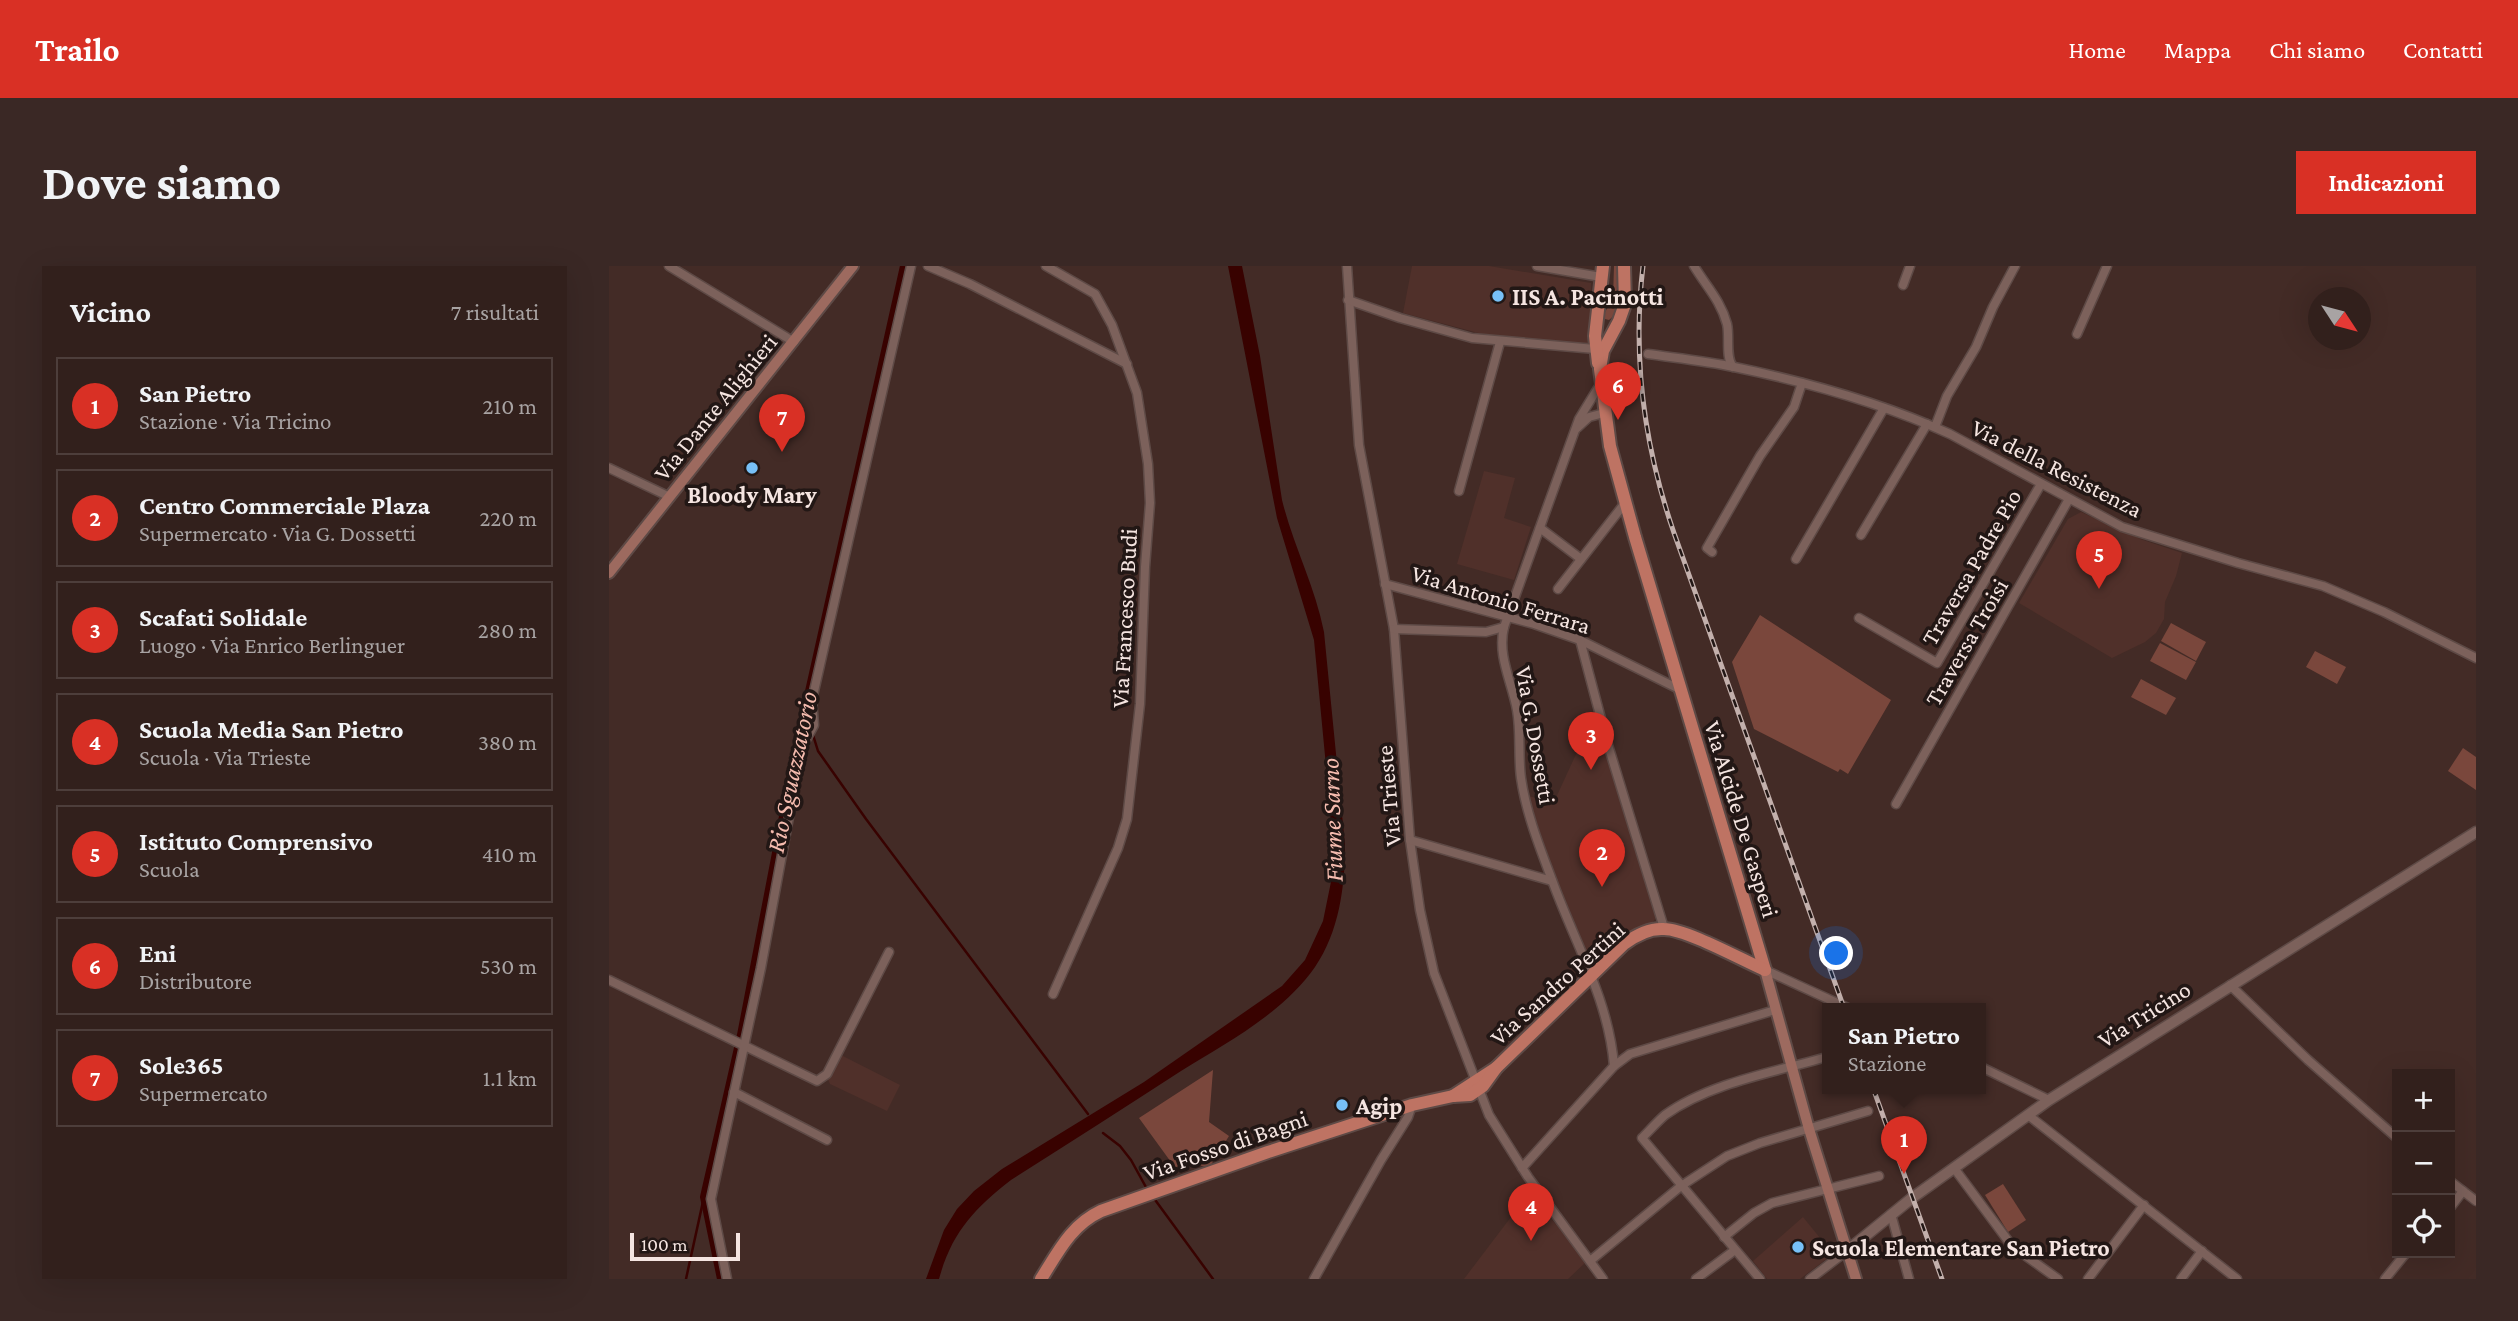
<!DOCTYPE html>
<html lang="it">
<meta charset="utf-8">
<style>
body{margin:0;font-family:"Crimson Pro",serif;background:#3a2825;color:#f1f3f6}
.controls{position:absolute;right:21px;bottom:21px;display:grid;overflow:hidden;border-radius:0px;box-shadow:0 7px 28px #0002}
.controls button{width:63px;height:63px;display:grid;place-items:center;padding:0;border:0;border-bottom:2px solid #4d3e3b;background:#32201c;color:#f1f3f6;font:35px sans-serif}
.compass{position:absolute;left:1699px;top:21px;width:63px;height:63px;border-radius:50%;background:#32201c;box-shadow:0 7px 28px #0002;rotate:126deg}
.scale{position:absolute;left:21px;bottom:18px;width:110px;box-sizing:border-box;padding-left:7px;border:4px solid #f5e5e1;border-top:0;font-size:19px;line-height:24px;white-space:nowrap;color:#f5e5e1;-webkit-text-stroke:5px #221715;paint-order:stroke}
.you{position:absolute;left:1228px;top:688px;width:24px;height:24px;margin:-18px;border:5px solid #fff;border-radius:50%;background:#1a73e8;box-shadow:0 0 0 10px #1a73e833}
.badge{display:grid;place-items:center;width:46px;height:46px;border-radius:50%;background:#d93025;color:#fff;font-size:23px;font-weight:700}
.pin{position:absolute;translate:-50% -58px;filter:drop-shadow(0 2px 4px #0008)}
.pin::after{content:'';position:absolute;top:37px;width:24px;height:21px;background:inherit;clip-path:polygon(0 0,100% 0,50% 100%)}
.popup{position:absolute;left:1213px;top:737px;width:164px;height:91px;box-sizing:border-box;display:grid;place-content:center;border-radius:0px;background:#32201c;filter:drop-shadow(0 2px 5px #0005);font-size:23px;white-space:nowrap;color:#a8a3a3}
.popup b{font-size:26px;color:#f1f3f6}
.popup::after{content:'';position:absolute;left:50%;top:100%;margin-left:-14px;border:14px solid transparent;border-top-color:#32201c}
.list{margin:0;padding:0;list-style:none}
h2{display:flex;justify-content:space-between;align-items:center;height:91px;margin:0;padding:0 28px;font-size:30px}
h2 small{font-size:23px;font-weight:400;color:#a8a3a3}
.list li{display:grid;grid-template-columns:46px 1fr auto;gap:21px;align-items:center;box-sizing:border-box;height:98px;margin:0 14px 14px;padding:0 14px;border:2px solid #4d3e3b;border-radius:0px}
.list b{display:block;font-size:26px;white-space:nowrap}
.list p{margin:0;font-size:23px;white-space:nowrap;color:#a8a3a3}
.list em{font-size:23px;font-style:normal;color:#a8a3a3}
.icon{flex:none;width:38px;height:38px;fill:none;stroke:currentColor;stroke-width:2;stroke-linecap:round;stroke-linejoin:round}
.map{position:relative;flex:none;width:1867px;height:1013px;overflow:hidden;border-radius:0px}
header{display:flex;align-items:center;gap:42px;box-sizing:border-box;height:98px;padding:0 35px;background:#d93025;color:#fff}
header strong{font-size:33px}
nav{display:flex;gap:38px;margin-inline-start:auto;font-size:24px}
.intro{display:flex;align-items:center;justify-content:space-between;box-sizing:border-box;height:168px;padding:0 42px}
h1{margin:0;font-size:49px}
.button{padding:18px 32px;border-radius:0px;background:#d93025;color:#fff;font-size:24px;font-weight:700}
main{display:flex;gap:42px;padding:0 42px}
aside{flex:1;background:#32201c;border-radius:0px;box-shadow:0 7px 28px #0002}
.map>svg:first-child{display:block}
.built{fill:#50302a}
.green{fill:#7a473c}
.water{fill:#380200}
.lines{fill:none;stroke-linecap:round;stroke-linejoin:round}
.stream{stroke:#380200;stroke-width:2.5}
.canal{stroke:#380200;stroke-width:8}
.minor-casing{stroke:#5e4a46;stroke-width:11}
.tertiary-casing{stroke:#5e4a46;stroke-width:13}
.secondary-casing{stroke:#5e4a46;stroke-width:14}
.primary-casing{stroke:#5e4a46;stroke-width:16}
.minor{stroke:#7c615b;stroke-width:8}
.tertiary{stroke:#7c615b;stroke-width:10}
.secondary{stroke:#9d6a5f;stroke-width:10}
.primary{stroke:#be7363;stroke-width:12}
.rail-casing{stroke:#c3b0ac;stroke-width:5}
.rail{stroke:#221715;stroke-width:2.5;stroke-dasharray:8;stroke-linecap:butt}
.poi-dot{fill:#77c0f7;stroke:#221715;stroke-width:2.5}
.labels{text-anchor:middle;dominant-baseline:central;stroke-width:7;stroke-linejoin:round;paint-order:stroke}
.poi-label{font-size:24px;font-weight:bold;fill:#f5e5e1;stroke:#221715;text-anchor:start}
.street-label{font-size:24px;fill:#f5e5e1;stroke:#221715}
.water-label{font-size:26px;font-style:italic;fill:#f6bcaf;stroke:#221715}
</style>
<header>
<strong>Trailo</strong>
<nav><a>Home</a><a>Mappa</a><a>Chi siamo</a><a>Contatti</a></nav>
</header>
<div class="intro"><h1>Dove siamo</h1><a class="button">Indicazioni</a></div>
<main>
<aside>
<h2>Vicino<small>7 risultati</small></h2>
<ul class="list">
<li><span class="badge">1</span><div><b>San Pietro</b><p>Stazione · Via Tricino</p></div><em>210 m</em></li>
<li><span class="badge">2</span><div><b>Centro Commerciale Plaza</b><p>Supermercato · Via G. Dossetti</p></div><em>220 m</em></li>
<li><span class="badge">3</span><div><b>Scafati Solidale</b><p>Luogo · Via Enrico Berlinguer</p></div><em>280 m</em></li>
<li><span class="badge">4</span><div><b>Scuola Media San Pietro</b><p>Scuola · Via Trieste</p></div><em>380 m</em></li>
<li><span class="badge">5</span><div><b>Istituto Comprensivo</b><p>Scuola</p></div><em>410 m</em></li>
<li><span class="badge">6</span><div><b>Eni</b><p>Distributore</p></div><em>530 m</em></li>
<li><span class="badge">7</span><div><b>Sole365</b><p>Supermercato</p></div><em>1.1 km</em></li>
</ul>
</aside>
<div class="map">
<svg width="1867" height="1013" viewBox="0 0 1867 1013">
<rect width="100%" height="100%" fill="#432b26"/>
<!-- built -->
<g class="built">
<path d="M803 0H880L982 17 981 74 979 78 877 69 794 47Z"/>
<path d="M875 205 906 212 895 252 922 261 905 314 848 298Z"/>
<path d="M1472 246 1534 274 1573 287 1567 310 1556 336 1555 353 1547 367 1536 376 1503 392 1410 337 1459 253Z"/>
<path d="M986 447 1047 652 1042 658 988 698H984L975 682 939 592 919 530 945 536Z"/>
<path d="M230 788 291 819 278 845 221 818 218 811Z"/>
<path d="M921 926 977 996 959 1013H855Z"/>
<path d="M1194 951 1224 988 1191 1013H1158L1144 995Z"/>
</g>
<!-- green -->
<g class="green">
<path d="M1005 0H1008C1009 17 1016 43 1000 54L996 53 995 48 1004 32Z"/>
<path d="M1151 349 1282 434 1239 508 1231 503 1229 506 1145 463 1123 396Z"/>
<path d="M1562 357 1597 376 1587 395 1552 375Z"/>
<path d="M1551 377 1587 396 1577 414 1541 395Z"/>
<path d="M1706 385 1737 401 1728 418 1697 401Z"/>
<path d="M1532 413 1567 432 1557 449 1522 431Z"/>
<path d="M1854 482 1867 491V524L1839 505Z"/>
<path d="M604 804 600 856 620 870 600 902 583 897 567 903 530 852Z"/>
<path d="M1394 918 1417 954 1399 966 1376 929Z"/>
</g>
<!-- water -->
<path class="water" d="M619 0H633L651 90 673 234C684 279 706 320 715 366L736 579C736 621 730 666 706 701 674 747 619 776 572 805 515 842 459 878 402 914 365 943 343 966 330 1013H317L335 964 348 943 365 925 393 903 535 816 673 720 696 694 714 655 724 606 721 542 705 374 668 252Z"/>
<g class="lines">
<!-- stream -->
<g class="stream">
<path d="M196 444 201 459"/>
<path d="M204 469 209 485 257 553 479 848"/>
<path d="M494 867 511 880 522 894 538 923"/>
<path d="M544 931 604 1013"/>
<path d="M77 1013 95 931"/>
</g>
<!-- canal -->
<path class="canal" d="M112 1013 95 931 132 769 186 488 295 0"/>
<!-- minor casing -->
<g class="minor-casing">
<g id="minor">
<path d="M60 0 185 76"/>
<path d="M319 0 361 18 518 98"/>
<path d="M437 0 486 28 503 59 528 127 539 198 541 237 536 301 531 438 518 553 509 582 444 728"/>
<path d="M738 0 750 179 785 363 801 574 811 644 825 707 880 849 919 911 994 1013"/>
<path d="M928 0 992 11"/>
<path d="M1085 0C1097 20 1112 35 1118 58 1121 71 1116 91 1124 101"/>
<path d="M1294 19 1301 0"/>
<path d="M739 34 791 52 863 72 986 83"/>
<path d="M1468 68 1498 0"/>
<path d="M1039 88C1067 92 1097 95 1125 101 1198 116 1273 137 1341 168L1513 261 1629 297 1714 320 1775 346 1867 392"/>
<path d="M992 117 970 153 895 361C888 390 903 416 908 444 912 466 909 490 912 512 917 547 931 582 943 614 965 675 1000 734 1005 800"/>
<path d="M1326 161 1338 130 1367 81 1384 41 1406 0"/>
<path d="M968 162 980 151 995 147"/>
<path d="M0 202 61 231"/>
<path d="M850 225 891 76"/>
<path d="M931 262 972 293"/>
<path d="M1252 269 1318 158"/>
<path d="M1103 286 1098 282 1151 190 1185 141 1193 117"/>
<path d="M1187 293 1275 142"/>
<path d="M776 318 925 358 971 374 1072 424"/>
<path d="M949 323 1016 237"/>
<path d="M1250 352 1328 397 1432 218"/>
<path d="M785 363 877 366 895 361"/>
<path d="M971 374 999 479 1055 662"/>
<path d="M1287 538 1460 233"/>
<path d="M801 574 943 615"/>
<path d="M1156 704 1239 742"/>
<path d="M0 714 208 815 218 808 280 686"/>
<path d="M1621 719 1699 794 1788 872"/>
<path d="M1372 801 1440 834"/>
<path d="M125 826 218 874"/>
<path d="M1419 849 1628 1013"/>
<path d="M913 902 1005 800 1021 788 1166 744"/>
<path d="M1345 902 1403 980 1449 1013"/>
<path d="M1841 915 1867 935"/>
<path d="M1841 942 1854 925"/>
<path d="M1282 948 1300 1013"/>
<path d="M1115 971 1145 947 1163 937 1270 910"/>
<path d="M981 995 1072 920 1118 890 1151 877 1259 845"/>
<path d="M118 1013 102 933 152 702 193 481 205 459 203 434 302 0"/>
<path d="M705 1013 772 894 799 851 803 839"/>
<path d="M1087 1013 1126 984"/>
<path d="M1151 1013 1033 872C1040 865 1048 856 1056 849 1100 817 1166 806 1218 791"/>
<path d="M1201 1013 1239 984"/>
<path d="M1479 1013 1535 939"/>
<path d="M1572 1013 1593 985"/>
<path d="M1776 1013 1797 987"/>
</g>
</g>
<!-- tertiary casing -->
<g class="tertiary-casing">
<path id="tertiary" d="M1239 984 1303 932 1440 834 1867 566"/>
</g>
<!-- secondary casing -->
<g class="secondary-casing">
<g id="secondary">
<path d="M0 307 244 0"/>
<path d="M1156 704 1200 863 1247 1013"/>
</g>
</g>
<!-- primary casing -->
<g class="primary-casing">
<g id="primary">
<path d="M1015 0 1016 38 1010 55 994 85 991 103 1001 180 1026 271 1156 704"/>
<path d="M989 97 986 70 994 0"/>
<path d="M844 830 887 802 1015 678C1027 669 1041 662 1055 663 1077 663 1133 694 1156 704"/>
<path d="M432 1013C449 986 462 959 492 945L659 886 803 839 844 830 861 829 874 820 887 802"/>
</g>
</g>
<!-- minor -->
<use href="#minor" class="minor"/>
<!-- tertiary -->
<use href="#tertiary" class="tertiary"/>
<!-- secondary -->
<use href="#secondary" class="secondary"/>
<!-- primary -->
<use href="#primary" class="primary"/>
<!-- rail casing -->
<g class="rail-casing">
<g id="rail">
<path d="M1034 0C1023 92 1035 180 1065 267L1235 742"/>
<path d="M1264 822 1333 1013"/>
</g>
</g>
<!-- rail -->
<use href="#rail" class="rail"/>
</g>
<!-- markers -->
<g class="poi-dot">
<circle cx="889" cy="30" r="7"/>
<circle cx="143" cy="202" r="7"/>
<circle cx="733" cy="839" r="7"/>
<circle cx="1189" cy="981" r="7"/>
</g>
<g class="labels">
<!-- poi labels -->
<g class="poi-label">
<text x="903" y="30">IIS A. Pacinotti</text>
<text x="143" y="228" text-anchor="middle">Bloody Mary</text>
<text x="747" y="839">Agip</text>
<text x="1203" y="981">Scuola Elementare San Pietro</text>
</g>
<!-- street labels -->
<g class="street-label">
<text transform="translate(106 141) rotate(-51)">Via Dante Alighieri</text>
<text transform="translate(1448 202) rotate(27)">Via della Resistenza</text>
<text transform="translate(1362 301) rotate(-60)">Traversa Padre Pio</text>
<text transform="translate(892 333) rotate(17)">Via Antonio Ferrara</text>
<text transform="translate(515 352) rotate(-87)">Via Francesco Budi</text>
<text transform="translate(1357 376) rotate(-60)">Traversa Troisi</text>
<text transform="translate(927 469) rotate(80)">Via G. Dossetti</text>
<text transform="translate(779 530) rotate(-95)">Via Trieste</text>
<text transform="translate(1133 553) rotate(73)">Via Alcide De Gasperi</text>
<text transform="translate(948 717) rotate(-42)">Via Sandro Pertini</text>
<text transform="translate(1535 748) rotate(-32)">Via Tricino</text>
<text transform="translate(616 879) rotate(-19)">Via Fosso di Bagni</text>
</g>
<!-- water labels -->
<g class="water-label">
<text transform="translate(183 506) rotate(-78)">Rio Sguazzatorio</text>
<text transform="translate(723 554) rotate(-92)">Fiume Sarno</text>
</g>
</g>
</svg>
<div class="controls">
<button>+</button>
<button>−</button>
<button><svg class="icon" aria-label="locate" viewBox="0 0 24 24"><circle cx="12" cy="12" r="6"/><path d="M12 2v4M12 18v4M2 12h4M18 12h4"/></svg></button>
</div>
<svg class="compass" viewBox="-18 -18 36 36"><path d="M0-13l5 13h-10z" fill="#e53935"/><path d="M0 13l5-13h-10z" fill="#a8a3a3"/></svg>
<div class="scale">100 m</div>
<div class="you"></div>
<div class="pin badge" style="left:1295px;top:908px">1</div>
<div class="popup"><b>San Pietro</b>Stazione</div>
<div class="pin badge" style="left:993px;top:621px">2</div>
<div class="pin badge" style="left:982px;top:504px">3</div>
<div class="pin badge" style="left:922px;top:975px">4</div>
<div class="pin badge" style="left:1490px;top:323px">5</div>
<div class="pin badge" style="left:1009px;top:154px">6</div>
<div class="pin badge" style="left:173px;top:186px">7</div>
</div>
</main>
